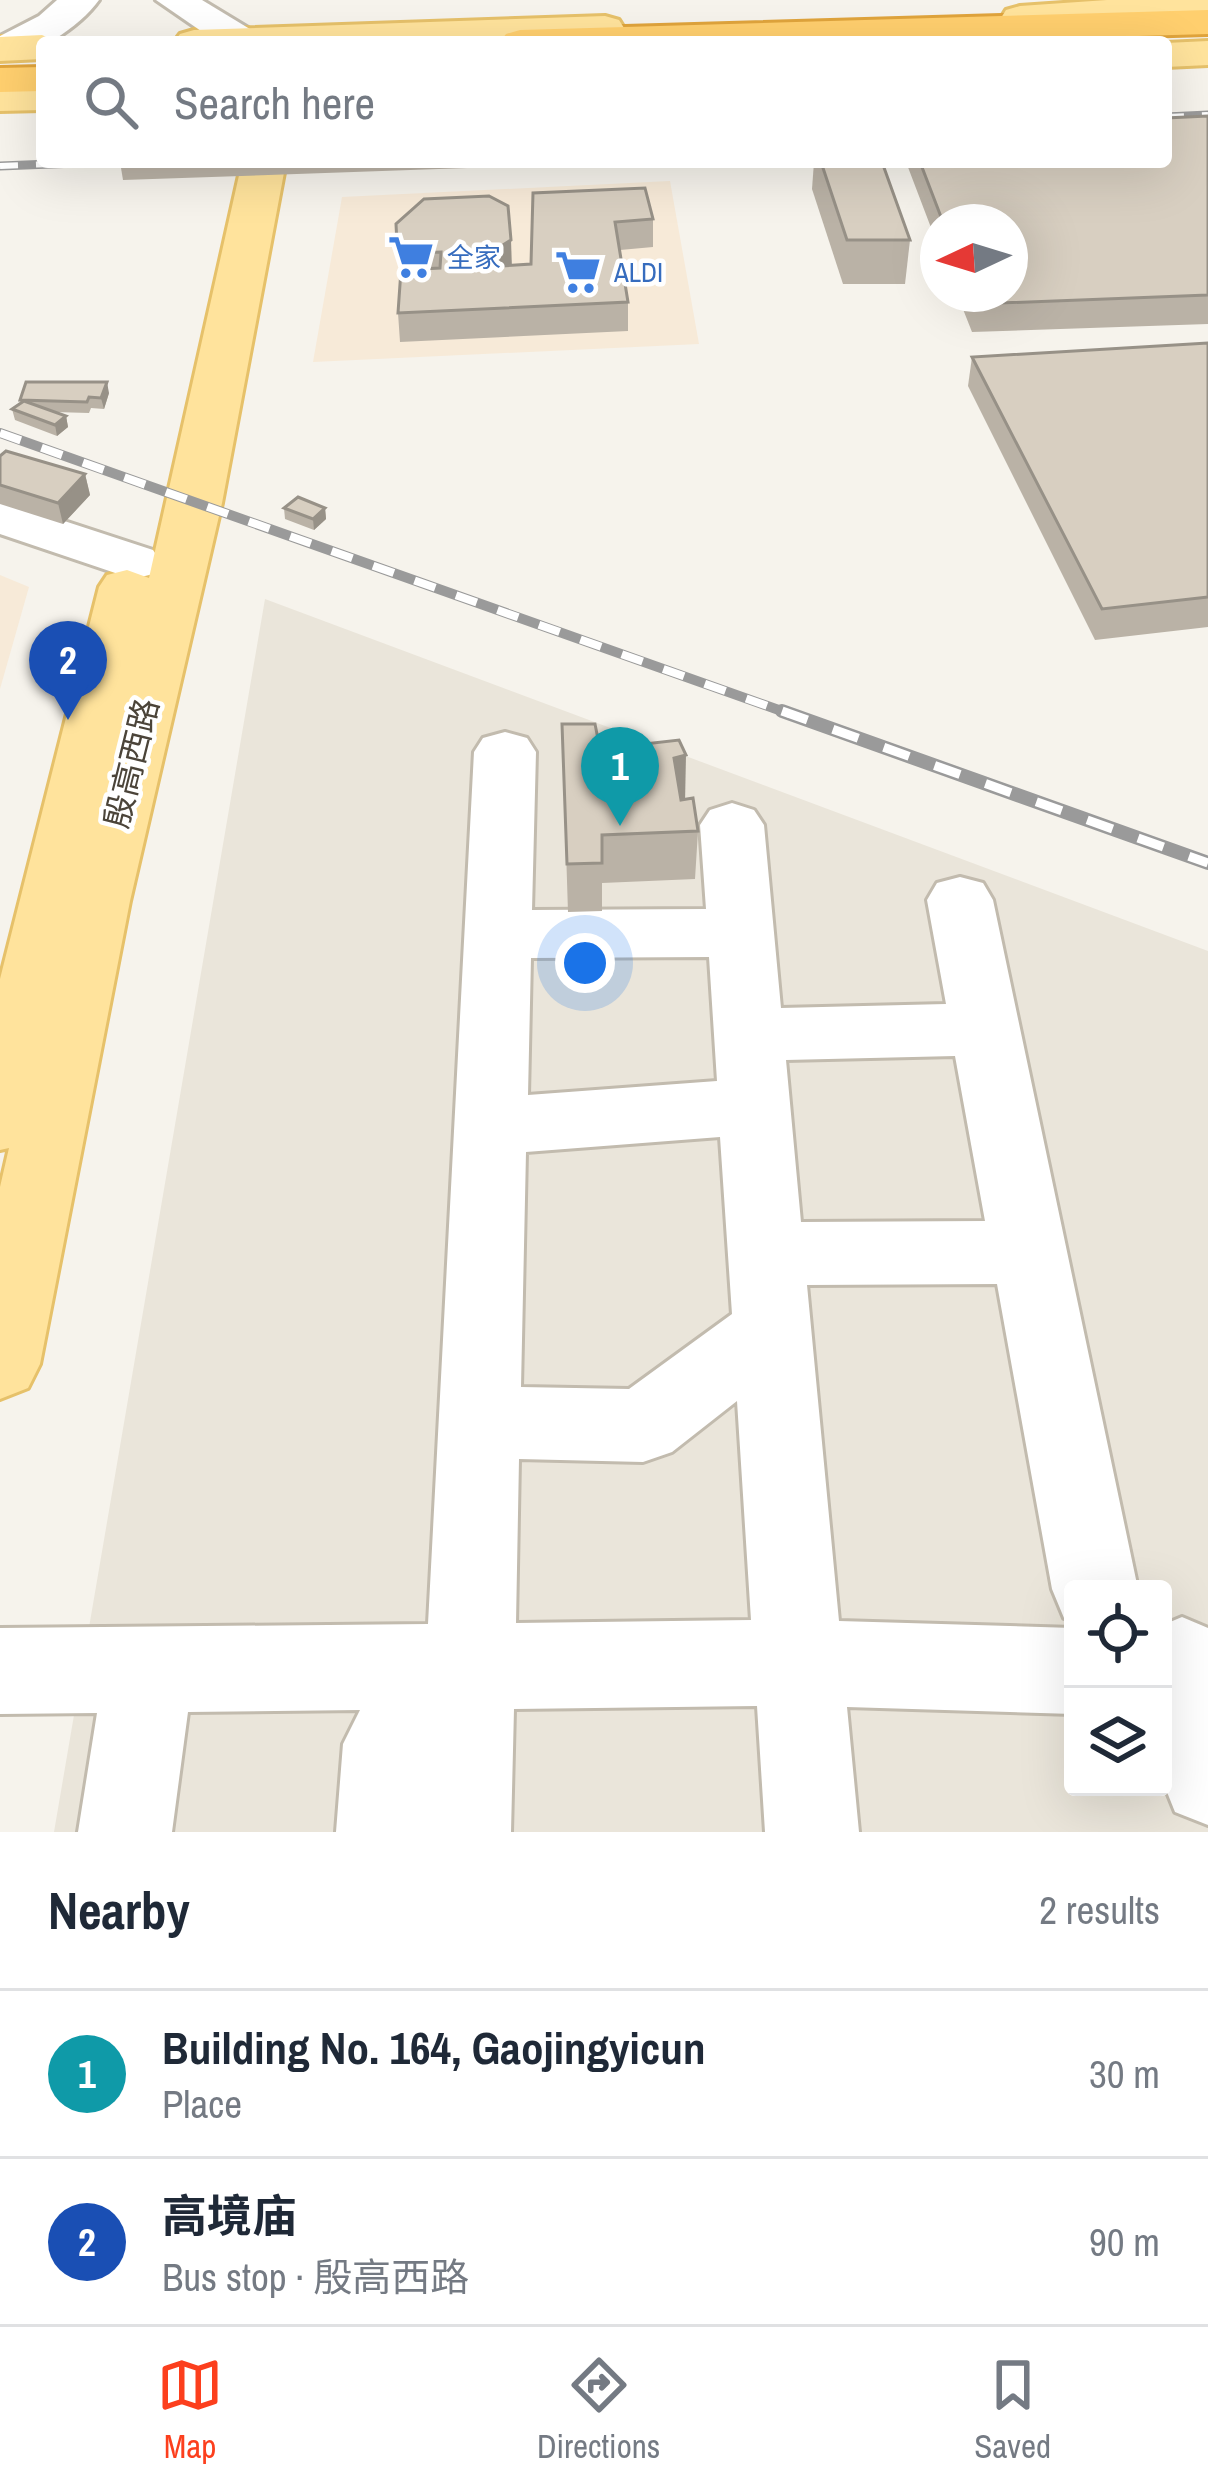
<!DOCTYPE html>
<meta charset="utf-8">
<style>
body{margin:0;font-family:"Archivo Narrow","Noto Sans SC",sans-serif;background:#f6f6f7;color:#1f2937}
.controls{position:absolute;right:36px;bottom:36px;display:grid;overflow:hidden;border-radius:12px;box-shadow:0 12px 48px #0002}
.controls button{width:108px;height:108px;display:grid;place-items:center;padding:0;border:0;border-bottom:3px solid #e0e1e3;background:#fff;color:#1f2937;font:60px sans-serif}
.compass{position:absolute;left:920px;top:204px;width:108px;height:108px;border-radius:50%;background:#fff;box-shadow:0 12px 48px #0002;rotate:266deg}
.you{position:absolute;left:585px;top:963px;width:42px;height:42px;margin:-30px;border:9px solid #fff;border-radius:50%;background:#1a73e8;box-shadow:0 0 0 18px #1a73e833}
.badge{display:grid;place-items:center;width:78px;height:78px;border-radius:50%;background:#fc3f1d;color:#fff;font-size:39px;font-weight:700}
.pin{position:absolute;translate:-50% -99px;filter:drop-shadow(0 3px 6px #0008)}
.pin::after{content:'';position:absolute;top:63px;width:42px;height:36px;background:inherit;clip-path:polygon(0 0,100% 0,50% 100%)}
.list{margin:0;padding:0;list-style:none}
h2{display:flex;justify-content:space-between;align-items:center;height:156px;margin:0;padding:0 48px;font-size:51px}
h2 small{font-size:39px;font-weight:400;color:#747a83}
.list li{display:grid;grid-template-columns:78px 1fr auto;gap:36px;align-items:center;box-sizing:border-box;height:168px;padding:0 48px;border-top:3px solid #e0e1e3}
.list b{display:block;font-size:45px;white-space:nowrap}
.list p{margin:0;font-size:39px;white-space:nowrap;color:#747a83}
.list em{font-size:39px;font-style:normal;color:#747a83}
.icon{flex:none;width:66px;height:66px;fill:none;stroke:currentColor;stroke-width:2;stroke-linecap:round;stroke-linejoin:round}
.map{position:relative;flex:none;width:1208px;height:1832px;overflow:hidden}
.search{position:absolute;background:#fff;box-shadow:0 12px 48px #0002;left:36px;right:36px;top:36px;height:132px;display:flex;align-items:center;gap:30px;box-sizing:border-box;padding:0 42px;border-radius:12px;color:#747a83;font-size:45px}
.sheet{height:492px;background:#fff}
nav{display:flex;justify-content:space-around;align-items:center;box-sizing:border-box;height:168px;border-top:3px solid #e0e1e3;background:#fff;font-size:33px;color:#747a83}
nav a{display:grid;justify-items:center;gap:6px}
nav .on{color:#fc3f1d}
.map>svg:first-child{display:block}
.residential{fill:#eae5da;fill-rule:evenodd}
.commercial{fill:#f7ead8}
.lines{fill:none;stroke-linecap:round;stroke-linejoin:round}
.minor-casing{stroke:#c2bbae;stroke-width:6}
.major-casing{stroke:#e6c16a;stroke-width:6}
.highway-casing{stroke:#e0a43c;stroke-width:6}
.minor{fill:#fff;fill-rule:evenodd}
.major{fill:#ffe39c;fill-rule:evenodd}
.highway{fill:#ffcf6e;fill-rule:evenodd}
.rail-far2-casing{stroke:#9a9a9a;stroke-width:9}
.rail-far1-casing{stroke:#9a9a9a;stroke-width:10}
.rail-casing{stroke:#9a9a9a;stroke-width:14}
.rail-far2{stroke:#fff;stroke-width:6;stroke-dasharray:18;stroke-linecap:butt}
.rail-far1{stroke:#fff;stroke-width:8;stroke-dasharray:22;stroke-linecap:butt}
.rail{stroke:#fff;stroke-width:9;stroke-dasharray:27;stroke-linecap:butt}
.wall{fill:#bab2a6}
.shaded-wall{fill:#979187}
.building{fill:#d8cfc1;stroke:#979187;stroke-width:3}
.labels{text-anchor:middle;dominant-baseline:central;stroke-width:9;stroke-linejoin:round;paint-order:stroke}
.far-shop-label{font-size:27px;fill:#366cbe;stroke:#fff;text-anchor:start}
.street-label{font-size:33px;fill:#4b4439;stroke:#fff}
</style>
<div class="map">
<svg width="1208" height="1832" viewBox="0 0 1208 1832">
<rect width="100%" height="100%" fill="#f6f3ec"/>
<!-- residential -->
<path class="residential" d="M265 599 1208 951V1832H54ZM1073 1589H1163V1787H1073Z"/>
<!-- commercial -->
<g class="commercial">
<path d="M670 181 699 344 313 362 342 197Z"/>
<path d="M0 575 29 587 0 689Z"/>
</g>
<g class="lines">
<!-- minor casing -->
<g class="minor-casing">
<g id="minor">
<path d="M57 0H99C80 27 32 58 0 60V36L39 16Z"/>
<path d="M156 0H202L258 34 264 42H217Z"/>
<path d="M0 500 153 550 161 562 153 574 133 579 0 534Z"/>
<path d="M505 732 527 738 536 752 532 910 706 909 700 825 710 810 732 803 754 810 764 825 781 1008 946 1004 927 900 937 883 960 877 983 883 993 900 1138 1589H1073V1621L1064 1618 1052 1589 997 1284 807 1285 839 1621 1073 1628V1714L847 1707 859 1832H765L757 1706 514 1709 511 1832H336L343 1744 360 1710 188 1712 172 1832H78L97 1713 0 1714V1628L428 1624 474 752 483 738ZM709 957 717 1081 528 1095 531 958ZM955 1056 985 1221 801 1222 786 1060ZM720 1137 732 1314 629 1389 521 1387 526 1152ZM737 1401 751 1620 516 1623 519 1459 643 1462 672 1452Z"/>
<path d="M1182 1617 1208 1628V1825L1175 1812 1163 1782V1625Z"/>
</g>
</g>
<!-- major casing -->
<g class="major-casing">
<g id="major">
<path d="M1107 0H1208V15L1020 30 1006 26 1001 18 1006 10 1020 6Z"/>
<path d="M605 16 619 20 624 28 619 36 538 42H174L180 34 194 30Z"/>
<path d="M42 35 58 42H42V59L0 61V37Z"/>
<path d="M1208 41V65L1166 67V43Z"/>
<path d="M42 86V110L0 111V87Z"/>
<path d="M242 162H286L222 503 130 901 40 1364 28 1388 0 1399V1187L9 1148 0 1150V979L99 587 107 575 127 570 149 578Z"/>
</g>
</g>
<!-- highway casing -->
<g class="highway-casing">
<g id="highway">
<path d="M1208 10V34L923 42H500L506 34 520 30Z"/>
<path d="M42 67V91L0 92V68Z"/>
</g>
</g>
<!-- minor -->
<use href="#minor" class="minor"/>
<!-- major -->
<use href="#major" class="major"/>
<!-- highway -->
<use href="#highway" class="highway"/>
<!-- rail-far2 casing -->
<g class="rail-far2-casing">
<g id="rail-far2">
<path d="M1166 117 1208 115"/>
<path d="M0 166 102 162"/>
</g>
</g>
<!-- rail-far1 casing -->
<g class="rail-far1-casing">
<path id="rail-far1" d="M0 433 790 714"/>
</g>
<!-- rail casing -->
<g class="rail-casing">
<path id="rail" d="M782 711 1208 863"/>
</g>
<!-- rail-far2 -->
<use href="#rail-far2" class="rail-far2"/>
<!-- rail-far1 -->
<use href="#rail-far1" class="rail-far1"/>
<!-- rail -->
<use href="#rail" class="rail"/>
</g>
<!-- wall -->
<g class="wall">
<path d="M1208 116V324L972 332 957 294H1010V222H938V246L906 162H1166Z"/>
<path d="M120 162H643L123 180Z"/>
<path d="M814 162H882L910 240 905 284H843L812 189Z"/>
<path d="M533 193 653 219V247L620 250 628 302V331L400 342 398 313 401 274 396 224 512 265 531 264Z"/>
<path d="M1208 343V627L1095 640 968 386 972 357Z"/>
<path d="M109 393 104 409 91 408 89 413 54 412 66 416 68 427 57 436 15 420 12 409 21 403 20 400Z"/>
<path d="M0 456 85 474 90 495 63 524 0 504Z"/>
<path d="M284 508H325L326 519 314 530 285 519Z"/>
<path d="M562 724 685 800 698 831 695 879 602 883V911L568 912Z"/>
</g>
<!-- shaded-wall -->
<g class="shaded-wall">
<path d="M511 240 512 269 472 268 473 253Z"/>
<path d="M107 382 109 393 104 409 101 398Z"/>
<path d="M66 416 68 427 57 436 55 425Z"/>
<path d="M85 474 90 495 63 524 58 503Z"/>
<path d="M325 508 326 519 314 530 313 519Z"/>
<path d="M686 755 685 803 672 806 674 758Z"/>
</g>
<!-- building -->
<g class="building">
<path d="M1208 116V295L976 304 972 294H1010V222H943L920 162H1166V118Z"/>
<path d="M821 162H882L910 240H847Z"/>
<path d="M645 188 653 219 615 222 628 302 398 313 401 270 440 268 441 252 414 253 397 244 396 224 424 199 489 196 508 206 511 240 495 250 473 253 472 268 531 264 533 193Z"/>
<path d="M1208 343V597L1102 609 972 357Z"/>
<path d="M26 382H107L101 398 89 397 87 402 20 400Z"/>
<path d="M24 401 66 416 55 425 12 409Z"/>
<path d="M6 451 85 474 58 503 0 485V456Z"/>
<path d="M298 497 325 508 313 519 284 508Z"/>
<path d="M562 724H595L600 749 679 740 686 755 674 758 681 800 693 798 698 831 602 835V863L567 864Z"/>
</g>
<!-- icons -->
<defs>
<g id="supermarket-bare" transform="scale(3.6)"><path d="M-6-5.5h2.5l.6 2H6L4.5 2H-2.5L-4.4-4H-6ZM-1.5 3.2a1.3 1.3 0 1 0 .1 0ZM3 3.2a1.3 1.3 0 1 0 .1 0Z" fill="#3f7fe0" stroke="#fff" stroke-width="2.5" paint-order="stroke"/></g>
</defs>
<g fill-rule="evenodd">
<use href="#supermarket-bare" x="411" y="257"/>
<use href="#supermarket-bare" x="578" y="272"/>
</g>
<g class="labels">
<!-- far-shop labels -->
<g class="far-shop-label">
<text x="447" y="257">全家</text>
<text x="614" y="272">ALDI</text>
</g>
<!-- street labels -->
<g class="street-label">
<text transform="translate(131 763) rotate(-76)">殷高西路</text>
</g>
</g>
</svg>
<div class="controls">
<button><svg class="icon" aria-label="locate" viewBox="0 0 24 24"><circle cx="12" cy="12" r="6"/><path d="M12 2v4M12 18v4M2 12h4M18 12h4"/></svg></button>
<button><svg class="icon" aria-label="layers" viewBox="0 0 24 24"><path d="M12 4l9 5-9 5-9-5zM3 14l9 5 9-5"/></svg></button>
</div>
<svg class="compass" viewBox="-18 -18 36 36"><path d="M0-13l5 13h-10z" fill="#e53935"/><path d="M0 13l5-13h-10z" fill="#747a83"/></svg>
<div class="you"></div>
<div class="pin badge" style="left:620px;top:826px;background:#0f9aa8">1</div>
<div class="pin badge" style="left:68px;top:720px;background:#1a4fb4">2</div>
<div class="search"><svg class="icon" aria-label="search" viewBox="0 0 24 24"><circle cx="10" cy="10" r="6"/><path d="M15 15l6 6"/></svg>Search here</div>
</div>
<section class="sheet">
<h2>Nearby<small>2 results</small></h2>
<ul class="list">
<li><span class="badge" style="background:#0f9aa8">1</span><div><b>Building No. 164, Gaojingyicun</b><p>Place</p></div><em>30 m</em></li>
<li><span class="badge" style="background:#1a4fb4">2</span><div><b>高境庙</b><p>Bus stop · 殷高西路</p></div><em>90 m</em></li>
</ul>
</section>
<nav>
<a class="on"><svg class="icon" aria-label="map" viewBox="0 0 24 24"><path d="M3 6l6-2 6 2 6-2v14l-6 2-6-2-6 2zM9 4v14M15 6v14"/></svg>Map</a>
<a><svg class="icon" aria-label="directions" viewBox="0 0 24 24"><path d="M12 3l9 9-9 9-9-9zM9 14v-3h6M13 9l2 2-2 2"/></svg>Directions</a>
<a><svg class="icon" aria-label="saved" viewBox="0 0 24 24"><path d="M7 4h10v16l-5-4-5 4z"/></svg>Saved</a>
</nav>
